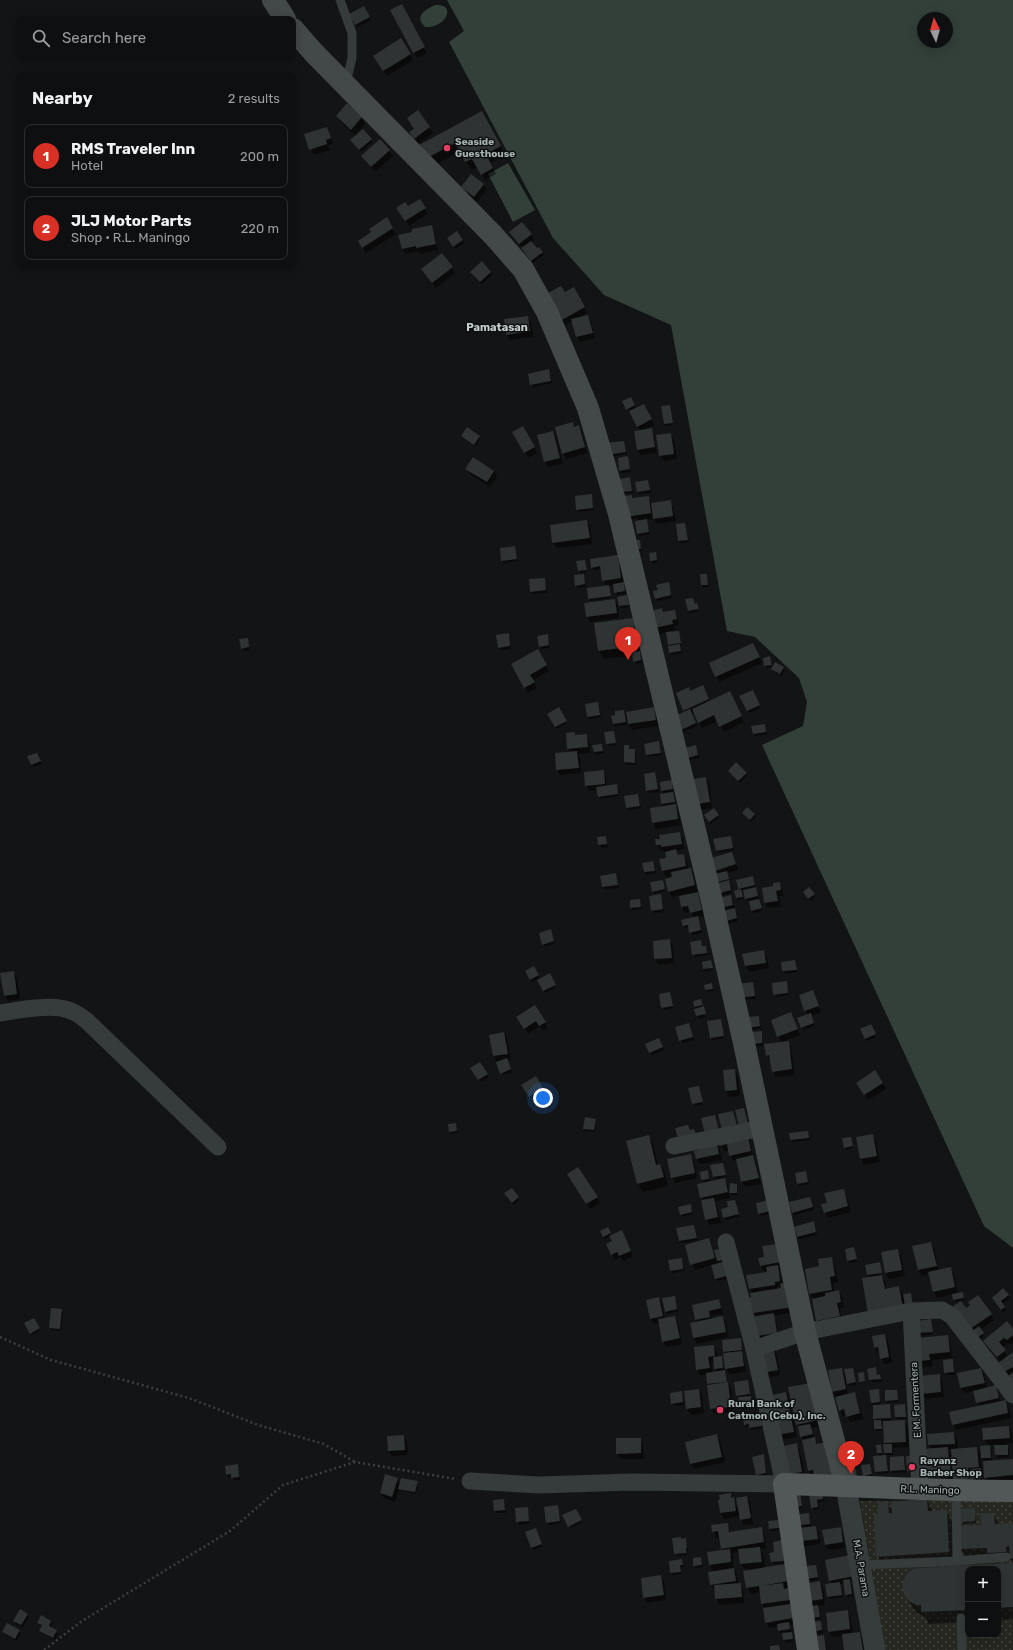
<!DOCTYPE html>
<meta charset="utf-8">
<style>
body{margin:0;font-family:Rubik,sans-serif;background:#1c1d1e;color:#f1f3f6}
.controls{position:absolute;right:12px;bottom:12px;display:grid;overflow:hidden;border-radius:8px;box-shadow:0 2px 10px #0003}
.controls button{width:36px;height:36px;display:grid;place-items:center;padding:0;border:0;border-bottom:1px solid #2e2f30;background:#0e0f10;color:#f1f3f6;font:20px sans-serif}
.compass{position:absolute;left:917px;top:12px;width:36px;height:36px;border-radius:50%;background:#0e0f10;box-shadow:0 2px 10px #0003;rotate:355deg}
.you{position:absolute;left:543px;top:1098px;width:14px;height:14px;margin:-10px;border:3px solid #fff;border-radius:50%;background:#1a73e8;box-shadow:0 0 0 6px #1a73e833}
.badge{display:grid;place-items:center;width:26px;height:26px;border-radius:50%;background:#d93025;color:#fff;font-size:13px;font-weight:700}
.pin{position:absolute;translate:-50% -33px;filter:drop-shadow(0 1px 2px #0008)}
.pin::after{content:'';position:absolute;top:21px;width:14px;height:12px;background:inherit;clip-path:polygon(0 0,100% 0,50% 100%)}
.list{margin:0;padding:0;list-style:none}
h2{display:flex;justify-content:space-between;align-items:center;height:52px;margin:0;padding:0 16px;font-size:17px}
h2 small{font-size:13px;font-weight:400;color:#9b9c9f}
.list li{display:grid;grid-template-columns:26px 1fr auto;gap:12px;align-items:center;box-sizing:border-box;height:64px;margin:0 8px 8px;padding:0 8px;border:1px solid #2e2f30;border-radius:8px}
.list b{display:block;font-size:15px;white-space:nowrap}
.list p{margin:0;font-size:13px;white-space:nowrap;color:#9b9c9f}
.list em{font-size:13px;font-style:normal;color:#9b9c9f}
.icon{flex:none;width:22px;height:22px;fill:none;stroke:currentColor;stroke-width:2;stroke-linecap:round;stroke-linejoin:round}
.map{position:relative;flex:none;width:1013px;height:1650px;overflow:hidden}
.search{position:absolute;background:#0e0f10;box-shadow:0 2px 10px #0003;left:16px;top:16px;width:280px;height:44px;display:flex;align-items:center;gap:10px;box-sizing:border-box;padding:0 14px;border-radius:8px;color:#9b9c9f;font-size:15px}
.panel{position:absolute;background:#0e0f10;box-shadow:0 2px 10px #0003;left:16px;top:72px;width:280px;height:196px;border-radius:8px}
.map>svg:first-child{display:block}
.grass{fill:url(#grass-dots);fill-rule:evenodd}
.water{fill:#324039;fill-rule:evenodd}
.shadow{fill:#0007;fill-rule:evenodd}
.building{fill:#303333}
.lines{fill:none;stroke-linecap:round;stroke-linejoin:round}
.path{stroke:#3b403f;stroke-width:2.5;stroke-dasharray:2 3;stroke-linecap:butt}
.service{stroke:#363b3b;stroke-width:9}
.minor{stroke:#363b3b;stroke-width:17}
.tertiary{stroke:#363b3b;stroke-width:21}
.secondary{stroke:#434948;stroke-width:22}
.primary{stroke:#515857;stroke-width:22}
.poi-dot{fill:#e23e64;stroke:#0e0f10;stroke-width:1.5}
.labels{text-anchor:middle;dominant-baseline:central;stroke-width:3;stroke-linejoin:round;paint-order:stroke}
.poi-label{font-size:10px;font-weight:bold;fill:#a6b4b1;stroke:#0e0f10;text-anchor:start}
.street-label{font-size:10px;fill:#a6b4b1;stroke:#0e0f10}
.neighbourhood-label{font-size:11px;font-weight:bold;fill:#c6d0cf;stroke:#0e0f10}
</style>
<div class="map">
<svg width="1013" height="1650" viewBox="0 0 1013 1650">
<defs>
<pattern id="grass-dots" width="8" height="8" patternUnits="userSpaceOnUse"><rect width="8" height="8" fill="#252720"/><path d="M2 2h.1M6 6h.1" fill="none" stroke="#42443e" stroke-width="1.8" stroke-linecap="round"/></pattern>
</defs>
<rect width="100%" height="100%" fill="#131415"/>
<!-- grass -->
<path class="grass" d="M1013 1499V1650H885L860 1501ZM968 1569H998V1635H968Z"/>
<!-- water -->
<g class="water">
<path d="M447 0H1013V1248L984 1226 762 745 803 726 807 702 799 678 755 637 727 631 671 325 604 295 553 238 449 42 464 31ZM923 18H947V42H923Z"/>
<path d="M435 5C457 3 447 28 425 27L421 22C418 13 427 9 435 5Z"/>
<path d="M508 163 535 210 513 222 488 174Z"/>
</g>
<!-- shadow -->
<g class="shadow">
<path d="M401 5 427 53 417 58 392 10Z"/>
<path d="M364 8 371 20 357 27 350 15Z"/>
<path d="M410 54 413 60 387 76 378 61Z"/>
<path d="M347 105 362 118 365 124 355 135 340 121 337 116Z"/>
<path d="M418 112 433 133 418 144 414 138Z"/>
<path d="M486 121 505 155 490 163 496 174 485 180 478 167 471 170 460 151 435 165 425 154Z"/>
<path d="M327 128 333 144 328 145 330 150 314 155 305 135Z"/>
<path d="M351 140H371L372 142 361 152Z"/>
<path d="M380 140 393 156 375 172 362 156Z"/>
<path d="M483 184 487 190 477 202 465 193 462 187Z"/>
<path d="M408 208H425L428 214 409 226 401 213Z"/>
<path d="M386 219 396 234 366 253 362 247 373 233Z"/>
<path d="M431 226 434 231 438 250 420 254 419 251 406 254 402 249 413 232Z"/>
<path d="M457 233 464 243 455 249 448 239Z"/>
<path d="M511 233 531 234 534 240 531 242 537 250 539 248 544 255 533 263Z"/>
<path d="M452 268 455 273 436 288 422 270Z"/>
<path d="M491 272 492 275 482 284 473 275Z"/>
<path d="M574 288 587 313 580 317 588 316 591 322 595 338 580 342 577 337 573 321 564 326 547 295 564 293Z"/>
<path d="M527 317 531 323 533 337 510 340 507 335Z"/>
<path d="M550 373 552 383 533 387 531 385Z"/>
<path d="M630 398 636 409 647 410 654 425 646 429H651L654 435 657 453 641 455 638 450 640 431 630 410 628 411 623 401Z"/>
<path d="M669 406 673 425 666 426 664 424Z"/>
<path d="M572 423 575 428 578 427 582 432 587 453 566 459 563 453Z"/>
<path d="M523 427 537 453 528 458 514 432Z"/>
<path d="M552 432 556 438 563 463 548 467 545 462 538 436Z"/>
<path d="M670 434 674 440 677 459 664 461 660 456Z"/>
<path d="M462 436 479 437 480 439 476 446Z"/>
<path d="M624 442 627 454 609 457Z"/>
<path d="M627 457 631 472 622 473 620 470Z"/>
<path d="M467 469 494 471 497 477 490 487 470 474Z"/>
<path d="M629 478 633 493 623 494 622 492Z"/>
<path d="M648 481 651 493 639 494 638 492Z"/>
<path d="M591 495 594 510 579 512 577 509Z"/>
<path d="M631 496 633 499 648 497 652 504 670 501 673 507 676 521 657 524 654 519 647 520 650 534 639 536 638 533 639 521 637 518 628 520Z"/>
<path d="M586 521 590 526 592 544 557 548 553 543 551 526Z"/>
<path d="M685 524 689 542 680 543 679 541Z"/>
<path d="M639 541 642 551 636 552Z"/>
<path d="M514 547 517 561 504 563 502 560Z"/>
<path d="M655 553 658 563 653 564 650 554Z"/>
<path d="M617 556 620 562 626 594 617 595 614 585 608 586 611 598 591 601 589 598 607 587 603 580 602 569 594 570 592 567Z"/>
<path d="M585 561 587 572 580 573 579 570Z"/>
<path d="M584 575 586 587 577 588 576 585Z"/>
<path d="M701 575H707L709 587H703Z"/>
<path d="M545 579 547 593 533 594 531 592Z"/>
<path d="M668 583 672 598 657 601 656 598 659 591Z"/>
<path d="M627 596 629 607 621 608 620 606Z"/>
<path d="M693 599 695 605 697 604 698 607 699 611 690 613 688 611Z"/>
<path d="M615 600 618 606 619 618 590 622 587 616Z"/>
<path d="M662 609 664 613 674 611 677 616 679 625 674 626 675 630 667 632V633L679 632 682 653 672 655 670 652 667 632 658 634 655 628Z"/>
<path d="M632 619 637 628 642 663 636 664 633 656 604 659 599 651Z"/>
<path d="M508 635 511 649 500 650 499 648Z"/>
<path d="M548 636 550 648 541 649 540 646Z"/>
<path d="M247 639 250 650 243 651 242 649Z"/>
<path d="M755 649 762 663 719 682 710 664Z"/>
<path d="M537 651 549 671 533 680 537 688 528 693 512 664Z"/>
<path d="M770 657 773 667 767 668 764 659Z"/>
<path d="M783 668 785 670 781 676 772 669Z"/>
<path d="M703 686 710 701 733 698 744 722 724 732 718 721 702 728 695 713 691 714 697 726 683 732 676 717 686 712 684 710 690 692Z"/>
<path d="M752 691 760 708 749 713 741 696Z"/>
<path d="M597 703 601 717 589 719 588 717Z"/>
<path d="M559 708 567 723 557 729 548 714Z"/>
<path d="M654 708 657 714 659 726 632 730 626 720 627 725 615 726 614 724 616 716 624 711 628 717Z"/>
<path d="M765 725 767 734 755 736 754 734Z"/>
<path d="M613 732 616 745 609 746 607 744Z"/>
<path d="M574 733 576 736 586 735 589 741 590 753 578 754 580 758 581 773 560 775 557 769 570 753 568 749Z"/>
<path d="M659 742 662 755 648 757 647 755Z"/>
<path d="M602 745 604 753 596 755 594 746Z"/>
<path d="M625 746H629L630 750H634L636 753V765H627L625 762Z"/>
<path d="M697 749 699 758 689 760 688 757Z"/>
<path d="M38 756 41 764 33 767 31 765Z"/>
<path d="M603 771 606 777 607 786 616 785 619 796 600 799 598 790 589 791 586 785Z"/>
<path d="M655 773 659 792 649 793 647 791Z"/>
<path d="M730 773H746L747 776 740 783Z"/>
<path d="M706 778 709 783 712 808 701 810 698 804Z"/>
<path d="M671 781 674 791 663 793 662 790Z"/>
<path d="M673 794 675 804 678 811 681 825 656 829 653 823 651 808 664 807 662 804Z"/>
<path d="M638 795 641 808 628 810 627 808Z"/>
<path d="M705 815 718 816 719 818 711 824Z"/>
<path d="M745 815H754L756 817 751 822Z"/>
<path d="M679 833 683 839 684 849 676 851 679 856 683 855 687 861 688 869H691L694 874 697 891 701 898 705 916 698 917 702 933 692 935 689 927 685 928 684 926 694 918 691 912 685 913 682 907 679 895 672 897 669 891 673 878V875L666 877 663 871 661 860 667 859 664 850 661 851 657 845Z"/>
<path d="M605 837 608 847 601 848 599 838Z"/>
<path d="M731 839 734 850 718 853 717 851Z"/>
<path d="M732 853 739 870 727 873 732 893 720 896 718 874 716 870Z"/>
<path d="M653 862 656 873 646 875 643 864Z"/>
<path d="M616 874 619 888 604 889 601 876Z"/>
<path d="M753 877 762 911 753 913 750 901H748L746 899 744 890 741 891 744 899 738 900 735 892 740 891 739 889Z"/>
<path d="M664 883 665 891 654 894 653 891Z"/>
<path d="M779 883 782 889 783 896H779L781 907 768 908 765 903 763 889 774 887Z"/>
<path d="M809 889 815 897 810 901 805 895Z"/>
<path d="M661 895 664 912 654 913 652 910Z"/>
<path d="M732 898 738 921 726 924 721 908Z"/>
<path d="M640 900 642 909 633 910 631 908Z"/>
<path d="M551 933 555 943 545 947 543 944Z"/>
<path d="M670 940 673 946 674 963 659 965 655 959 654 941Z"/>
<path d="M701 941 703 947H706L707 949 708 955 695 957 691 943Z"/>
<path d="M763 952 767 957 769 968 749 972 746 966 744 955Z"/>
<path d="M711 961 713 970 705 972 703 963Z"/>
<path d="M795 961 797 972 785 974 782 962Z"/>
<path d="M534 967 540 979 550 975 556 987 545 993 538 979 532 982 526 971Z"/>
<path d="M13 972 17 978 20 999 8 1001 5 996Z"/>
<path d="M752 983 756 999 742 1000Z"/>
<path d="M786 983 789 995 776 997 774 994Z"/>
<path d="M711 984 714 991 707 992 706 990Z"/>
<path d="M812 991 821 1012 811 1016 815 1026 803 1030 799 1019 808 1015 800 996Z"/>
<path d="M669 993 673 1008 664 1010 662 1007Z"/>
<path d="M702 1002 706 1017 698 1019 695 1006Z"/>
<path d="M535 1006 548 1028 543 1031 540 1026 528 1034 521 1022Z"/>
<path d="M791 1014 800 1035 782 1042H788L791 1047 795 1075 776 1077 773 1071 771 1061 767 1055 782 1043 778 1036Z"/>
<path d="M759 1017 761 1029 750 1030 748 1018Z"/>
<path d="M720 1020 724 1038 713 1040 711 1038Z"/>
<path d="M690 1027 694 1040 682 1043 677 1028Z"/>
<path d="M872 1028 876 1037 867 1041 865 1039Z"/>
<path d="M761 1032 763 1046H755L754 1044Z"/>
<path d="M504 1033 507 1039 511 1059 507 1060 512 1072 503 1075 494 1056Z"/>
<path d="M660 1042 664 1050 652 1055 647 1044Z"/>
<path d="M480 1063 489 1077 481 1082 472 1068Z"/>
<path d="M735 1070 738 1076 740 1096 730 1097 726 1091 724 1071Z"/>
<path d="M535 1077 544 1091 531 1098 522 1085Z"/>
<path d="M882 1083 886 1089 868 1100 861 1088Z"/>
<path d="M690 1089H699L703 1104 695 1106Z"/>
<path d="M595 1120 596 1122 595 1132 586 1131 584 1129Z"/>
<path d="M456 1124 458 1133 451 1134 450 1132Z"/>
<path d="M807 1132 810 1140 792 1142 791 1140Z"/>
<path d="M873 1135 876 1141 880 1162 864 1165 861 1159 857 1138Z"/>
<path d="M648 1136 653 1144 658 1165H660L665 1173 668 1186 643 1192 638 1183Z"/>
<path d="M850 1138 853 1148 846 1150 845 1147Z"/>
<path d="M750 1139 753 1157 756 1162 761 1184 746 1187 742 1182 737 1160 733 1161 729 1150 724 1151 720 1145Z"/>
<path d="M716 1140 719 1146 722 1160 700 1164 697 1159 700 1151Z"/>
<path d="M690 1156 694 1161 697 1178 675 1183 672 1177Z"/>
<path d="M723 1164 726 1177 715 1179 714 1177Z"/>
<path d="M707 1172 710 1182 724 1179 728 1185 730 1198 715 1201 721 1223 710 1225 706 1219 701 1198 704 1184 701 1173Z"/>
<path d="M806 1172 809 1184 799 1186 798 1183Z"/>
<path d="M571 1180 597 1198 600 1203 590 1209Z"/>
<path d="M736 1184 738 1195H732L730 1193Z"/>
<path d="M511 1189 519 1200 514 1205 507 1196Z"/>
<path d="M843 1190 846 1195 851 1212 828 1218 825 1212 828 1203Z"/>
<path d="M810 1198 814 1210 794 1215 793 1213Z"/>
<path d="M735 1201 739 1217 725 1220 724 1217Z"/>
<path d="M757 1204 772 1213 761 1216Z"/>
<path d="M690 1205 693 1214 682 1217 681 1214Z"/>
<path d="M815 1225 817 1235 799 1239 795 1227Z"/>
<path d="M694 1226 698 1240 681 1243 678 1229Z"/>
<path d="M607 1228 612 1236 624 1237 633 1256 623 1261 621 1257 615 1260 612 1254 613 1241 611 1236 605 1239 601 1231Z"/>
<path d="M708 1239 716 1258 722 1249 731 1278 717 1281 712 1265 695 1270 686 1246Z"/>
<path d="M931 1243 934 1249 939 1270 950 1268 954 1274 958 1294 962 1293 965 1300 956 1302 953 1294 937 1298 934 1292 929 1274 922 1276 919 1270 914 1247Z"/>
<path d="M777 1245 783 1268 779 1269 782 1284 795 1312 774 1316 776 1320 779 1338 761 1341 758 1335 757 1317 750 1308 752 1293 750 1289 748 1276 768 1273 767 1271H764L761 1266ZM777 1287H782V1289H778Z"/>
<path d="M854 1249 857 1262 849 1263 848 1261Z"/>
<path d="M898 1250 901 1256 905 1276 889 1279 886 1273 882 1253Z"/>
<path d="M831 1258 834 1263 838 1282 833 1283 834 1292 839 1291 842 1297 844 1308H840L842 1322 820 1326 817 1320 814 1300 810 1293 820 1267Z"/>
<path d="M681 1259 684 1271 672 1273 671 1271Z"/>
<path d="M866 1266H881V1275L885 1281 886 1290 899 1287 903 1295 911 1294 913 1304 906 1314 869 1278Z"/>
<path d="M1008 1295 1010 1298 1002 1304 1006 1310 1003 1312 994 1301Z"/>
<path d="M674 1297 678 1311 667 1314 665 1311Z"/>
<path d="M659 1298 662 1304 665 1319 675 1317 678 1323 682 1344 666 1347 663 1341 660 1323 654 1324 651 1319Z"/>
<path d="M718 1300 723 1314 711 1316 712 1320 723 1317 726 1323 729 1337 697 1344 694 1338 691 1324 698 1322 696 1320Z"/>
<path d="M960 1302 966 1309 991 1314 994 1320 980 1330 984 1336 979 1340 974 1333Z"/>
<path d="M61 1310 63 1313 61 1331 52 1330 50 1328Z"/>
<path d="M33 1319 40 1331 32 1335 26 1323Z"/>
<path d="M930 1320 933 1334 920 1336 917 1322Z"/>
<path d="M1013 1331V1343L1010 1345 1008 1343 1002 1348 1008 1357 1013 1354V1383L1008 1377 1001 1362 984 1341Z"/>
<path d="M885 1335 888 1340 892 1363 884 1364 880 1353H878L875 1348Z"/>
<path d="M947 1336 950 1342 952 1358 932 1360 933 1366 923 1367 920 1361Z"/>
<path d="M740 1339 743 1352H741L744 1358 746 1372 729 1374 726 1368 724 1352Z"/>
<path d="M714 1346 717 1352 718 1358H721L722 1360 724 1371 726 1374 728 1384 731 1389 734 1412 715 1414 711 1409 707 1374 700 1375 697 1370ZM711 1362H714L717 1372 712 1373Z"/>
<path d="M772 1346 776 1352 780 1375 766 1378Z"/>
<path d="M953 1360 955 1375H947L944 1361Z"/>
<path d="M876 1368 878 1376 880 1375 882 1382H872L870 1380Z"/>
<path d="M841 1369 847 1378 852 1369 854 1371 856 1385 849 1386 846 1380 848 1395 854 1393 857 1398 863 1419 850 1422 846 1415 843 1416 840 1410 833 1391Z"/>
<path d="M981 1369 984 1374 987 1388 996 1386 1001 1402 1005 1401 1008 1407 1011 1418 956 1430 953 1425 980 1407 975 1391 965 1393 961 1388Z"/>
<path d="M939 1375 942 1381 944 1397 926 1399 922 1393Z"/>
<path d="M747 1381 753 1407 742 1409 737 1396Z"/>
<path d="M810 1384 821 1426 811 1428 814 1438 816 1444 831 1448 812 1477 808 1471 803 1439 797 1424Z"/>
<path d="M699 1390 702 1396 704 1413 691 1415 687 1409 685 1392Z"/>
<path d="M878 1390 881 1406 889 1405 891 1408V1422L904 1421 908 1427 909 1447 893 1448V1455H886L885 1453 887 1445 885 1443 884 1421H881L882 1431H876L875 1429 876 1421 870 1391Z"/>
<path d="M897 1391 898 1402 888 1403 886 1400Z"/>
<path d="M682 1392 684 1405 674 1406 672 1404Z"/>
<path d="M786 1393 789 1399 797 1437 780 1440Z"/>
<path d="M895 1406H905L907 1419H897Z"/>
<path d="M760 1416 763 1428 752 1430 750 1426 746 1427 745 1424Z"/>
<path d="M1009 1427 1012 1433 1013 1443 1006 1444 1009 1448V1457L997 1458 995 1444 989 1445 991 1448 992 1461 1013 1460V1480L988 1483 985 1478 984 1461 980 1455 983 1481 930 1484 927 1478 924 1462 931 1449 929 1445 954 1433 957 1439 958 1449 977 1448 982 1456 988 1446 984 1439ZM952 1449 954 1473 950 1466H951V1454L948 1450Z"/>
<path d="M717 1435 720 1441 725 1462 694 1469 691 1464Z"/>
<path d="M404 1436 407 1442 408 1455 392 1456 389 1451Z"/>
<path d="M640 1439 643 1444 644 1459H621L617 1454Z"/>
<path d="M797 1445 800 1450 805 1477 788 1480Z"/>
<path d="M877 1446H881L882 1457 886 1456 887 1459 889 1473 877 1474 876 1472 880 1457 878 1453Z"/>
<path d="M858 1448 860 1455 854 1456 856 1462 851 1463 850 1465 853 1470H855L857 1472 858 1478 851 1479 847 1465 844 1463 843 1458 846 1457 844 1450Z"/>
<path d="M764 1455 767 1475 758 1477 757 1475Z"/>
<path d="M904 1458 906 1472 893 1473 891 1471Z"/>
<path d="M237 1465 240 1480H234L232 1477H228L227 1475Z"/>
<path d="M870 1465 873 1477 865 1478 864 1475Z"/>
<path d="M397 1479 400 1484 417 1482 418 1485 417 1491 400 1488 395 1502 384 1498 381 1493Z"/>
<path d="M400 1490 416 1493V1494L401 1491Z"/>
<path d="M730 1494 738 1508 747 1497 750 1502 753 1524 744 1525 740 1516 724 1519 721 1513 719 1501Z"/>
<path d="M799 1494 802 1508 791 1510Z"/>
<path d="M810 1495 823 1496 824 1501 818 1502 819 1509 814 1510Z"/>
<path d="M504 1500 506 1513H496L494 1501Z"/>
<path d="M927 1500 933 1512 946 1511 953 1523 956 1564 884 1568 877 1556 879 1515 887 1502 893 1512Z"/>
<path d="M557 1506 561 1523 549 1525 547 1522Z"/>
<path d="M527 1508 530 1523 519 1525 516 1509Z"/>
<path d="M974 1509 976 1523 963 1524 962 1521Z"/>
<path d="M575 1510 582 1522 571 1528 564 1516Z"/>
<path d="M808 1514 811 1527H815L819 1532 820 1544 798 1547 799 1528Z"/>
<path d="M993 1514 999 1525 1013 1524V1562L1012 1560 993 1561 966 1557 961 1549Z"/>
<path d="M777 1521 780 1530 771 1531 770 1529Z"/>
<path d="M727 1524 731 1533 761 1528 764 1534 766 1548 760 1549 763 1553 765 1568 781 1565V1563L773 1564 771 1554 775 1553 781 1542 785 1563H783L788 1570 790 1587 787 1588 791 1595 792 1605 790 1606 793 1611 795 1624 789 1625 794 1641 786 1643 783 1632 780 1633 778 1627 769 1628 766 1622 765 1609 762 1604 760 1592 751 1594 747 1588 745 1571H749V1569H744L741 1564 740 1552 731 1553 733 1556V1568L737 1575 738 1584H740L743 1589 744 1603 720 1605 716 1599V1590H714L711 1584 714 1572 710 1565 723 1551 720 1537 716 1538 712 1526Z"/>
<path d="M840 1528 843 1534 845 1548 829 1550 825 1545Z"/>
<path d="M537 1532 542 1546 533 1550 532 1547Z"/>
<path d="M673 1538H681L682 1540 686 1539 688 1550 686 1551 687 1555 677 1556Z"/>
<path d="M850 1556 856 1581 851 1582 853 1596 848 1597 845 1584H840L843 1597 829 1599 828 1597 832 1584 830 1580Z"/>
<path d="M694 1559H701L703 1567 696 1568Z"/>
<path d="M682 1560 684 1567 681 1568 682 1574 673 1575 671 1573Z"/>
<path d="M1013 1564V1619L998 1620V1569H968V1622L929 1624 925 1617 917 1613 913 1608 906 1596 907 1576Z"/>
<path d="M815 1566 818 1580 810 1581 808 1578Z"/>
<path d="M661 1576 664 1582 666 1600 647 1603 644 1597Z"/>
<path d="M820 1582 823 1588 825 1605 818 1606 821 1619 810 1620 806 1602Z"/>
<path d="M847 1611 850 1616 853 1634 860 1633 863 1639 864 1650H845L843 1636 832 1637 829 1631Z"/>
<path d="M27 1615 29 1617 23 1627 16 1624 14 1621Z"/>
<path d="M51 1622 52 1624 50 1628 58 1634 55 1640 41 1633 40 1631 42 1627 38 1623Z"/>
<path d="M820 1622 823 1633 813 1634Z"/>
<path d="M19 1631 21 1633 17 1641 4 1634 3 1632Z"/>
<path d="M824 1636 827 1650H813Z"/>
</g>
<!-- building -->
<g class="building">
<path d="M402 4 425 47 413 53 390 10Z"/>
<path d="M364 6 370 17 355 25 349 14Z"/>
<path d="M401 38 411 54 383 71 373 56Z"/>
<path d="M347 103 362 117 351 130 336 116Z"/>
<path d="M418 110 430 127 414 139 409 132 414 129 407 118Z"/>
<path d="M482 111 501 146 486 154 493 168 481 175 472 159 465 162 455 143 429 157 419 145Z"/>
<path d="M327 127 331 138 326 140 327 144 309 150 304 134Z"/>
<path d="M363 129 372 139 359 150 350 140Z"/>
<path d="M380 139 390 150 371 167 361 156Z"/>
<path d="M471 174 484 184 474 197 461 187Z"/>
<path d="M420 199 426 208 405 221 396 208 405 202 408 206Z"/>
<path d="M387 217 393 228 362 248 358 241 371 232 369 229Z"/>
<path d="M522 222 532 234 519 244 509 232Z"/>
<path d="M432 225 436 244 416 248V246L402 249 398 235 412 232V229Z"/>
<path d="M457 231 463 240 453 247 447 238Z"/>
<path d="M531 241 537 248 539 247 543 252 531 261 521 248Z"/>
<path d="M442 253 453 267 432 283 421 269Z"/>
<path d="M482 261 491 272 480 282 470 272Z"/>
<path d="M561 286 565 292 574 287 585 307 560 321 546 294Z"/>
<path d="M588 315 593 333 576 337 571 319Z"/>
<path d="M528 316 530 331 506 335 504 319Z"/>
<path d="M549 369 551 381 530 385 528 374Z"/>
<path d="M631 397 635 405 626 410 622 401Z"/>
<path d="M644 404 652 419 637 427 629 411Z"/>
<path d="M670 405 673 423 664 424 661 406Z"/>
<path d="M573 422 574 427 579 425 585 447 562 454 555 427Z"/>
<path d="M523 426 535 447 524 453 512 432Z"/>
<path d="M467 427 480 436 474 445 461 436Z"/>
<path d="M652 428 655 447 637 450 634 431Z"/>
<path d="M553 431 560 458 544 462 537 435Z"/>
<path d="M671 433 674 454 659 456 656 435Z"/>
<path d="M624 441 626 452 607 455 605 443Z"/>
<path d="M628 456 630 469 619 471 618 458Z"/>
<path d="M473 457 494 471 487 482 465 469Z"/>
<path d="M630 477 632 491 621 492 619 479Z"/>
<path d="M648 480 650 490 637 492 635 482Z"/>
<path d="M592 494 593 508 576 510 575 496Z"/>
<path d="M632 495V498L649 496 651 513 626 517 623 496Z"/>
<path d="M671 500 673 516 653 519 651 503Z"/>
<path d="M647 519 649 532 637 534 635 521Z"/>
<path d="M587 520 590 538 552 543 550 525Z"/>
<path d="M685 523 688 540 678 541 676 524Z"/>
<path d="M633 540H640L641 549 633 550Z"/>
<path d="M515 546 517 559 501 561 500 548Z"/>
<path d="M656 552 657 560 650 561 649 553Z"/>
<path d="M618 555 621 578 602 581 600 566 591 568 590 559Z"/>
<path d="M585 560 587 570 578 571 576 561Z"/>
<path d="M584 574 585 584 575 586 574 575Z"/>
<path d="M700 574H707L708 585H701Z"/>
<path d="M545 578 546 590 530 592 529 579Z"/>
<path d="M624 582 625 591 614 593 613 584Z"/>
<path d="M669 582 671 595 655 599 653 591 658 590 656 585Z"/>
<path d="M609 585 611 596 588 599 587 588Z"/>
<path d="M627 595 629 605 619 606 617 597Z"/>
<path d="M693 598 695 604 697 603 699 609 688 611 685 599Z"/>
<path d="M615 599 617 613 586 617 584 603Z"/>
<path d="M662 608 663 612 675 610 677 619 672 620 673 624 654 628 650 611Z"/>
<path d="M633 618 637 646 598 651 594 623Z"/>
<path d="M679 631 681 643 668 645 666 632Z"/>
<path d="M509 633 510 646 498 648 496 635Z"/>
<path d="M548 634 549 645 539 647 537 636Z"/>
<path d="M248 638 249 647 241 649 239 639Z"/>
<path d="M753 643 760 657 715 677 709 663Z"/>
<path d="M680 644 681 651 669 653 668 646Z"/>
<path d="M538 649 547 665 530 675 535 682 524 688 511 664Z"/>
<path d="M640 651 641 660 633 662 632 652Z"/>
<path d="M770 656 772 665 764 666 763 658Z"/>
<path d="M775 662 784 667 780 674 771 669Z"/>
<path d="M703 685 709 699 683 711 676 693 689 687 690 691Z"/>
<path d="M753 690 760 705 747 711 739 696Z"/>
<path d="M730 691 742 716 719 727 714 715 698 723 692 709Z"/>
<path d="M598 702 600 715 587 717 585 704Z"/>
<path d="M559 707 567 721 555 727 547 714Z"/>
<path d="M654 707 656 720 628 724 626 712Z"/>
<path d="M690 709 696 723 681 730 675 716Z"/>
<path d="M624 710 626 722 613 724 611 716 615 715V711Z"/>
<path d="M765 724 766 732 753 734 751 726Z"/>
<path d="M614 731 616 743 606 744 604 732Z"/>
<path d="M575 732V735L587 734 588 747 567 749 566 733Z"/>
<path d="M659 741 661 753 646 755 644 744Z"/>
<path d="M602 744 603 751 594 752 592 745Z"/>
<path d="M624 745H629V749H635V763L624 762Z"/>
<path d="M696 745 698 755 687 758 684 748Z"/>
<path d="M577 751 579 768 556 770 555 753Z"/>
<path d="M37 753 41 761 31 765 27 756Z"/>
<path d="M736 762 747 773 738 781 728 771Z"/>
<path d="M604 770 605 784 585 786 584 772Z"/>
<path d="M655 772 658 789 646 791 644 774Z"/>
<path d="M706 777 710 802 697 804 693 779Z"/>
<path d="M672 780 673 789 661 791 660 782Z"/>
<path d="M617 784 618 794 598 797 596 787Z"/>
<path d="M673 792 675 802 661 804 660 794Z"/>
<path d="M638 794 640 806 626 808 624 796Z"/>
<path d="M676 804 678 819 652 823 650 808Z"/>
<path d="M747 807 755 814 750 820 742 813Z"/>
<path d="M714 808 719 815 709 822 704 815Z"/>
<path d="M680 832 682 844 661 847V845H656L655 839H660L659 835Z"/>
<path d="M606 836 607 844 598 845 597 837Z"/>
<path d="M731 836 733 848 716 851 713 839Z"/>
<path d="M676 849 678 855 684 854 686 866 662 871 659 859 666 858 665 852Z"/>
<path d="M732 852 736 864 715 871 711 858Z"/>
<path d="M653 861 655 871 644 872 642 863Z"/>
<path d="M691 868 695 885 668 892 665 879 672 877 671 872Z"/>
<path d="M727 871 729 879 714 883 711 875Z"/>
<path d="M616 873 618 885 602 887 600 876Z"/>
<path d="M753 876 755 885 738 889 736 880Z"/>
<path d="M663 880 665 889 652 892 650 882Z"/>
<path d="M729 880 731 890 717 894 715 884Z"/>
<path d="M780 882 781 890 776 891 778 901 764 903 762 888 773 886V883Z"/>
<path d="M756 887 758 896 745 899 743 890Z"/>
<path d="M809 887 815 894 808 899 803 892Z"/>
<path d="M741 889 743 897 736 898 734 891Z"/>
<path d="M698 892 702 910 690 913 688 906 681 907 679 896Z"/>
<path d="M661 894 663 909 651 911 649 896Z"/>
<path d="M731 895 733 905 720 908 718 898Z"/>
<path d="M640 899 641 907 630 908V900Z"/>
<path d="M759 899 762 908 751 911 749 901Z"/>
<path d="M735 908 737 918 723 922 721 911Z"/>
<path d="M698 916 701 930 689 933 688 925 683 926 681 920Z"/>
<path d="M551 929 554 941 542 945 539 933Z"/>
<path d="M670 939 672 958 654 959 653 941Z"/>
<path d="M701 940 702 946H706L707 953 692 955 690 942Z"/>
<path d="M764 950 766 963 745 966 742 954Z"/>
<path d="M711 960 713 968 703 969 702 962Z"/>
<path d="M795 960 797 970 782 971 781 962Z"/>
<path d="M534 966 539 975 530 980 525 971Z"/>
<path d="M14 971 17 994 4 996 0 973Z"/>
<path d="M550 973 556 985 543 991 537 980Z"/>
<path d="M787 981 788 993 773 995 772 983Z"/>
<path d="M753 982 755 996 739 998 738 984Z"/>
<path d="M712 983 713 989 705 990 704 985Z"/>
<path d="M813 990 819 1006 804 1011 799 995Z"/>
<path d="M670 992 673 1006 661 1008 659 994Z"/>
<path d="M701 999 703 1005 694 1007 693 1001Z"/>
<path d="M535 1005 546 1022 539 1026 536 1021 524 1029 516 1017Z"/>
<path d="M704 1006 706 1014 696 1016 694 1009Z"/>
<path d="M791 1012 798 1029 777 1037 771 1020Z"/>
<path d="M811 1013 814 1023 801 1028 797 1018Z"/>
<path d="M759 1016 760 1026 748 1028 747 1017Z"/>
<path d="M721 1019 724 1036 710 1038 707 1021Z"/>
<path d="M689 1023 693 1037 679 1041 675 1027Z"/>
<path d="M871 1024 876 1034 865 1039 860 1029Z"/>
<path d="M762 1031V1043L753 1044 752 1032Z"/>
<path d="M504 1032 508 1054 493 1056 489 1035Z"/>
<path d="M659 1038 663 1047 649 1053 645 1044Z"/>
<path d="M789 1041 792 1069 772 1072 769 1055 766 1056 764 1044Z"/>
<path d="M507 1058 511 1069 500 1074 496 1062Z"/>
<path d="M480 1062 488 1074 478 1080 470 1068Z"/>
<path d="M735 1069 737 1090 725 1091 723 1070Z"/>
<path d="M875 1070 883 1083 864 1095 856 1083Z"/>
<path d="M536 1076 543 1088 529 1097 521 1085Z"/>
<path d="M699 1086 703 1102 692 1104 688 1088Z"/>
<path d="M744 1108 748 1124 739 1126 735 1110Z"/>
<path d="M733 1111 737 1126 722 1130 718 1114Z"/>
<path d="M715 1115 719 1131 705 1134 701 1118Z"/>
<path d="M585 1117 596 1119 594 1130 583 1129Z"/>
<path d="M456 1123 457 1131 449 1132 448 1124Z"/>
<path d="M688 1125 690 1130 694 1129 696 1134 678 1138 675 1128Z"/>
<path d="M808 1131 809 1138 790 1140 789 1133Z"/>
<path d="M747 1132 751 1151 729 1156 727 1144 720 1146 718 1139Z"/>
<path d="M873 1134 877 1156 860 1159 856 1137Z"/>
<path d="M649 1135 656 1165 660 1164 664 1177 637 1184 626 1141Z"/>
<path d="M851 1137 853 1146 844 1148 842 1138Z"/>
<path d="M716 1139 719 1154 696 1159 694 1151 699 1150 697 1143Z"/>
<path d="M691 1154 695 1173 671 1178 667 1159Z"/>
<path d="M753 1155 759 1178 741 1182 736 1159Z"/>
<path d="M723 1163 726 1175 713 1177 710 1165Z"/>
<path d="M578 1167 598 1197 586 1204 567 1174Z"/>
<path d="M708 1170 709 1179 701 1180 700 1172Z"/>
<path d="M806 1171 808 1182 797 1184 795 1173Z"/>
<path d="M725 1178 728 1192 700 1198 697 1184Z"/>
<path d="M730 1183 737 1184V1193H729Z"/>
<path d="M512 1188 519 1197 512 1203 504 1193Z"/>
<path d="M844 1189 848 1206 824 1213 821 1204 827 1203 824 1193Z"/>
<path d="M810 1197 813 1207 792 1213 789 1202Z"/>
<path d="M714 1198 718 1217 705 1220 701 1200Z"/>
<path d="M735 1200 739 1214 723 1218 721 1209 728 1207 727 1201Z"/>
<path d="M769 1200 771 1211 758 1214 756 1203Z"/>
<path d="M691 1204 692 1212 680 1215 678 1207Z"/>
<path d="M814 1221 816 1232 797 1237 794 1227Z"/>
<path d="M694 1225 697 1238 679 1241 676 1228Z"/>
<path d="M608 1227 611 1233 603 1237 600 1231Z"/>
<path d="M622 1230 631 1251 619 1256 617 1252 611 1255 606 1244 612 1241 609 1236Z"/>
<path d="M709 1238 715 1258 690 1265 685 1245Z"/>
<path d="M931 1242 937 1266 918 1270 912 1246Z"/>
<path d="M777 1244 781 1262 760 1266 758 1258 764 1257 762 1246Z"/>
<path d="M854 1247 857 1259 847 1261 845 1249Z"/>
<path d="M723 1248 726 1260 717 1261 714 1250Z"/>
<path d="M898 1249 902 1270 885 1273 881 1252Z"/>
<path d="M832 1257 835 1276 830 1277 832 1290 809 1294 805 1269 819 1266 818 1259Z"/>
<path d="M682 1258 683 1269 670 1271 668 1260Z"/>
<path d="M726 1261 730 1275 715 1279 711 1265Z"/>
<path d="M880 1262 882 1273 867 1275 865 1265Z"/>
<path d="M778 1265 780 1281 775 1282V1285L749 1289 746 1275 767 1272 766 1267Z"/>
<path d="M951 1267 955 1287 933 1292 928 1272Z"/>
<path d="M882 1275 885 1289 899 1286 903 1308 868 1314 862 1278Z"/>
<path d="M788 1282 793 1307 753 1313 752 1308 750 1309 748 1298H751L750 1293 781 1288 780 1284Z"/>
<path d="M1003 1288 1009 1295 1001 1301 1005 1307 1001 1310 992 1298Z"/>
<path d="M839 1290 841 1302 837 1303 840 1316 816 1321 812 1299 825 1296V1293Z"/>
<path d="M963 1292 964 1298 953 1300 952 1294Z"/>
<path d="M911 1293 913 1305 905 1306 903 1294Z"/>
<path d="M978 1295 992 1314 970 1329 953 1306 961 1301 966 1308 970 1305 968 1302Z"/>
<path d="M675 1296 677 1309 665 1312 662 1298Z"/>
<path d="M659 1297 663 1316 650 1319 646 1300Z"/>
<path d="M719 1299 721 1308 709 1311 710 1317 695 1320 692 1305Z"/>
<path d="M51 1308 62 1309 60 1329 49 1328Z"/>
<path d="M774 1313 777 1333 757 1336 751 1317Z"/>
<path d="M675 1316 680 1338 662 1342 658 1319Z"/>
<path d="M723 1316 726 1332 693 1338 690 1323Z"/>
<path d="M34 1318 40 1328 30 1334 24 1323Z"/>
<path d="M931 1319 933 1332 917 1333 916 1321Z"/>
<path d="M1007 1321 1013 1329V1335L1007 1340 1004 1338 999 1342 1006 1350 997 1357 983 1341Z"/>
<path d="M979 1326 984 1333 977 1338 971 1332Z"/>
<path d="M885 1334 889 1357 880 1359 878 1347 874 1348 872 1336Z"/>
<path d="M948 1335 950 1352 929 1354 930 1360 919 1361 917 1338Z"/>
<path d="M741 1338 742 1350 723 1352 722 1340Z"/>
<path d="M714 1345 715 1356 708 1357 710 1368 696 1370 694 1347Z"/>
<path d="M773 1345 778 1370 762 1373 758 1354Z"/>
<path d="M742 1351 744 1366 725 1369 723 1353Z"/>
<path d="M1013 1352V1367L1004 1372 998 1363Z"/>
<path d="M722 1356 723 1368 714 1369 713 1357Z"/>
<path d="M953 1359 954 1372 944 1373 943 1360Z"/>
<path d="M876 1367 877 1375 880 1374 881 1379 869 1380 867 1369Z"/>
<path d="M842 1368 846 1389 832 1392 828 1370Z"/>
<path d="M853 1368 856 1382 847 1384 844 1369Z"/>
<path d="M981 1368 985 1383 960 1388 957 1373Z"/>
<path d="M725 1370 727 1382 707 1384 706 1373Z"/>
<path d="M864 1372 865 1381 859 1382 858 1373Z"/>
<path d="M1013 1372V1384L1008 1376Z"/>
<path d="M940 1374 941 1392 921 1394 920 1376Z"/>
<path d="M748 1380 750 1394 736 1396 734 1382Z"/>
<path d="M728 1382 731 1407 710 1409 707 1385Z"/>
<path d="M811 1383 818 1420 796 1425 788 1387Z"/>
<path d="M996 1385 999 1398 976 1403 973 1391Z"/>
<path d="M699 1389 701 1407 686 1409 684 1391Z"/>
<path d="M879 1389 880 1402 871 1403 869 1390Z"/>
<path d="M885 1390H897L898 1400 885 1401Z"/>
<path d="M682 1391 683 1402 671 1404 670 1393Z"/>
<path d="M786 1392 794 1432 776 1435 768 1396Z"/>
<path d="M855 1392 860 1413 846 1417 844 1409 839 1411 835 1397Z"/>
<path d="M751 1396 752 1405 739 1407 738 1397Z"/>
<path d="M1006 1400 1008 1413 952 1425 949 1412Z"/>
<path d="M890 1404 891 1418 873 1419V1405Z"/>
<path d="M905 1404 906 1417H895L894 1405Z"/>
<path d="M761 1415 762 1426 749 1428V1424L744 1425 743 1417Z"/>
<path d="M874 1420H881L882 1429H874Z"/>
<path d="M905 1420 906 1442 884 1443 883 1421Z"/>
<path d="M810 1424 813 1434 800 1437 798 1426Z"/>
<path d="M1009 1426 1010 1438 983 1440 982 1428Z"/>
<path d="M954 1432 955 1444 928 1445 927 1434Z"/>
<path d="M717 1434 722 1457 690 1464 685 1442Z"/>
<path d="M404 1435 405 1450 388 1451 387 1436Z"/>
<path d="M815 1437 816 1444 828 1442 834 1477 814 1480 813 1470 808 1471 802 1440Z"/>
<path d="M616 1438H641V1453L616 1454Z"/>
<path d="M797 1443 802 1472 784 1475 779 1447Z"/>
<path d="M883 1444H892V1453H884Z"/>
<path d="M876 1445H881L882 1453H877Z"/>
<path d="M990 1445 991 1458H981L980 1446Z"/>
<path d="M994 1445H1008V1455H995Z"/>
<path d="M859 1447 860 1453 844 1455 843 1449Z"/>
<path d="M948 1447 949 1461 923 1462 922 1449Z"/>
<path d="M977 1447 979 1467 968 1468 969 1479 953 1480 951 1449Z"/>
<path d="M764 1454 766 1473 756 1475 752 1457Z"/>
<path d="M855 1455 856 1460 851 1461 842 1457Z"/>
<path d="M886 1455 888 1471 875 1472 873 1456Z"/>
<path d="M915 1455 916 1471H907L906 1456Z"/>
<path d="M904 1456 905 1470 890 1471V1457Z"/>
<path d="M1013 1459V1475L984 1478 983 1461Z"/>
<path d="M238 1464 239 1477 231 1478V1474L226 1475 225 1466Z"/>
<path d="M870 1464 872 1474 863 1476 861 1465Z"/>
<path d="M950 1465 951 1477 926 1478 925 1466Z"/>
<path d="M981 1468 982 1478 970 1479V1469Z"/>
<path d="M852 1469H856L857 1476 849 1477Z"/>
<path d="M385 1474 398 1478 392 1497 380 1493Z"/>
<path d="M401 1478 418 1481 415 1492 398 1489Z"/>
<path d="M731 1493V1498L734 1497 736 1511 720 1513 718 1500 720 1499 719 1495Z"/>
<path d="M800 1493 802 1506 789 1508 787 1495Z"/>
<path d="M822 1493 823 1499 817 1500 818 1507 811 1508 809 1495Z"/>
<path d="M747 1496 751 1518 740 1520 736 1498Z"/>
<path d="M504 1499 505 1510 494 1511 493 1500Z"/>
<path d="M927 1499 928 1511 947 1510 949 1552 876 1557 874 1514H878V1502L888 1501 889 1513H892L891 1502Z"/>
<path d="M558 1505 560 1521 546 1523 544 1507Z"/>
<path d="M528 1507 529 1521 516 1522 515 1508Z"/>
<path d="M975 1508V1521L961 1522 960 1509Z"/>
<path d="M576 1509 582 1520 568 1527 562 1515Z"/>
<path d="M809 1513 810 1524 792 1526 790 1515Z"/>
<path d="M980 1513H994L995 1524 1013 1523V1558L1010 1559 1009 1546 1006 1547V1552L987 1553V1548L960 1549 959 1526 981 1525Z"/>
<path d="M778 1520 779 1528 769 1529 768 1521Z"/>
<path d="M728 1523 729 1532 762 1527 764 1542 721 1549 718 1531 712 1532 711 1525Z"/>
<path d="M816 1526 818 1539 794 1542 798 1528Z"/>
<path d="M841 1527 843 1542 825 1545 822 1530Z"/>
<path d="M536 1528 542 1544 531 1548 525 1532Z"/>
<path d="M681 1537V1539L686 1538 687 1548H686V1553L674 1554 672 1538Z"/>
<path d="M782 1540 784 1561 771 1562 769 1553 774 1552 773 1542Z"/>
<path d="M760 1547 762 1562 740 1564 738 1549Z"/>
<path d="M730 1549 731 1562 709 1565 707 1552Z"/>
<path d="M850 1555 854 1576 829 1581 825 1560Z"/>
<path d="M701 1557 702 1565 693 1566V1558Z"/>
<path d="M682 1559 683 1565H680L681 1572 670 1573 669 1561Z"/>
<path d="M1013 1563V1607L998 1608V1569H968V1610L921 1612V1605H916L910 1602 905 1596 902 1589 903 1582 906 1575 911 1570 919 1568Z"/>
<path d="M785 1564 788 1581 761 1586 783 1583 784 1589 788 1588 790 1600 761 1604 759 1586 746 1588 743 1571Z"/>
<path d="M816 1565 818 1577 807 1579 805 1566Z"/>
<path d="M734 1568 736 1581 710 1585 708 1572Z"/>
<path d="M661 1575 664 1595 643 1598 641 1578Z"/>
<path d="M850 1579 852 1594 845 1595 843 1580Z"/>
<path d="M820 1581 823 1599 805 1602 803 1584Z"/>
<path d="M840 1582 842 1595 827 1597 825 1584Z"/>
<path d="M741 1583 742 1597 715 1599 714 1585Z"/>
<path d="M790 1604 793 1618 765 1623 763 1608Z"/>
<path d="M818 1605 820 1617 808 1618 806 1607Z"/>
<path d="M20 1609 28 1614 21 1625 13 1621Z"/>
<path d="M848 1610 850 1629 828 1632 826 1613Z"/>
<path d="M41 1615 51 1621 49 1626 57 1630 53 1638 39 1631 42 1625 37 1623Z"/>
<path d="M821 1621 822 1630 811 1632 809 1622Z"/>
<path d="M789 1622 790 1629 778 1631 777 1624Z"/>
<path d="M7 1623 20 1630 15 1639 2 1632Z"/>
<path d="M792 1632 793 1639 783 1640 782 1633Z"/>
<path d="M860 1632 863 1650H844L842 1634Z"/>
<path d="M824 1635 826 1650H812L811 1637Z"/>
<path d="M779 1645 780 1650H770V1646Z"/>
</g>
<g class="lines">
<!-- path -->
<g class="path">
<path d="M0 1337 51 1360 189 1398 258 1425 324 1444 355 1462"/>
<path d="M44 1650 82 1621 230 1531 283 1485 355 1462 456 1479"/>
</g>
<!-- service -->
<g class="service">
<path d="M340 0 352 33V58L346 83"/>
<path d="M956 1491 957 1561"/>
<path d="M861 1565 957 1561 1006 1557"/>
<path d="M961 1618 962 1650"/>
</g>
<!-- minor -->
<g class="minor">
<path d="M0 1013C18 1010 54 1003 71 1011 77 1013 82 1017 87 1021L218 1147"/>
<path d="M674 1146 762 1128"/>
<path d="M726 1242 754 1349"/>
<path d="M911 1311 920 1490"/>
<path d="M470 1481 539 1485 631 1482 784 1484 754 1349 805 1332 911 1311 942 1310 952 1316 1013 1395"/>
</g>
<!-- tertiary -->
<path class="tertiary" d="M846 1486 875 1650"/>
<!-- secondary -->
<g class="secondary">
<path d="M273 0 285 19"/>
<path d="M293 29 314 53 493 235 523 269 547 312 588 408 619 514 711 897 744 1043 805 1332 846 1486"/>
</g>
<!-- primary -->
<path class="primary" d="M808 1650 784 1484C860 1486 936 1491 1013 1491"/>
</g>
<!-- markers -->
<g class="poi-dot">
<circle cx="447" cy="148" r="4"/>
<circle cx="720" cy="1410" r="4"/>
<circle cx="912" cy="1467" r="4"/>
</g>
<g class="labels">
<!-- poi labels -->
<g class="poi-label">
<text x="455" y="142">Seaside<tspan x="455" dy="12">Guesthouse</tspan></text>
<text x="728" y="1404">Rural Bank of<tspan x="728" dy="12">Catmon (Cebu), Inc.</tspan></text>
<text x="920" y="1461">Rayanz<tspan x="920" dy="12">Barber Shop</tspan></text>
</g>
<!-- street labels -->
<g class="street-label">
<text transform="translate(916 1400) rotate(-93)">E.M. Formentera</text>
<text transform="translate(930 1490) rotate(2)">R.L. Maningo</text>
<text transform="translate(861 1568) rotate(80)">M.A. Parama</text>
</g>
<!-- neighbourhood labels -->
<g class="neighbourhood-label">
<text x="497" y="327">Pamatasan</text>
</g>
</g>
</svg>
<div class="controls">
<button>+</button>
<button>−</button>
</div>
<svg class="compass" viewBox="-18 -18 36 36"><path d="M0-13l5 13h-10z" fill="#e53935"/><path d="M0 13l5-13h-10z" fill="#9b9c9f"/></svg>
<div class="you"></div>
<div class="pin badge" style="left:628px;top:660px">1</div>
<div class="pin badge" style="left:851px;top:1474px">2</div>
<div class="search"><svg class="icon" aria-label="search" viewBox="0 0 24 24"><circle cx="10" cy="10" r="6"/><path d="M15 15l6 6"/></svg>Search here</div>
<section class="panel">
<h2>Nearby<small>2 results</small></h2>
<ul class="list">
<li><span class="badge">1</span><div><b>RMS Traveler Inn</b><p>Hotel</p></div><em>200 m</em></li>
<li><span class="badge">2</span><div><b>JLJ Motor Parts</b><p>Shop · R.L. Maningo</p></div><em>220 m</em></li>
</ul>
</section>
</div>
